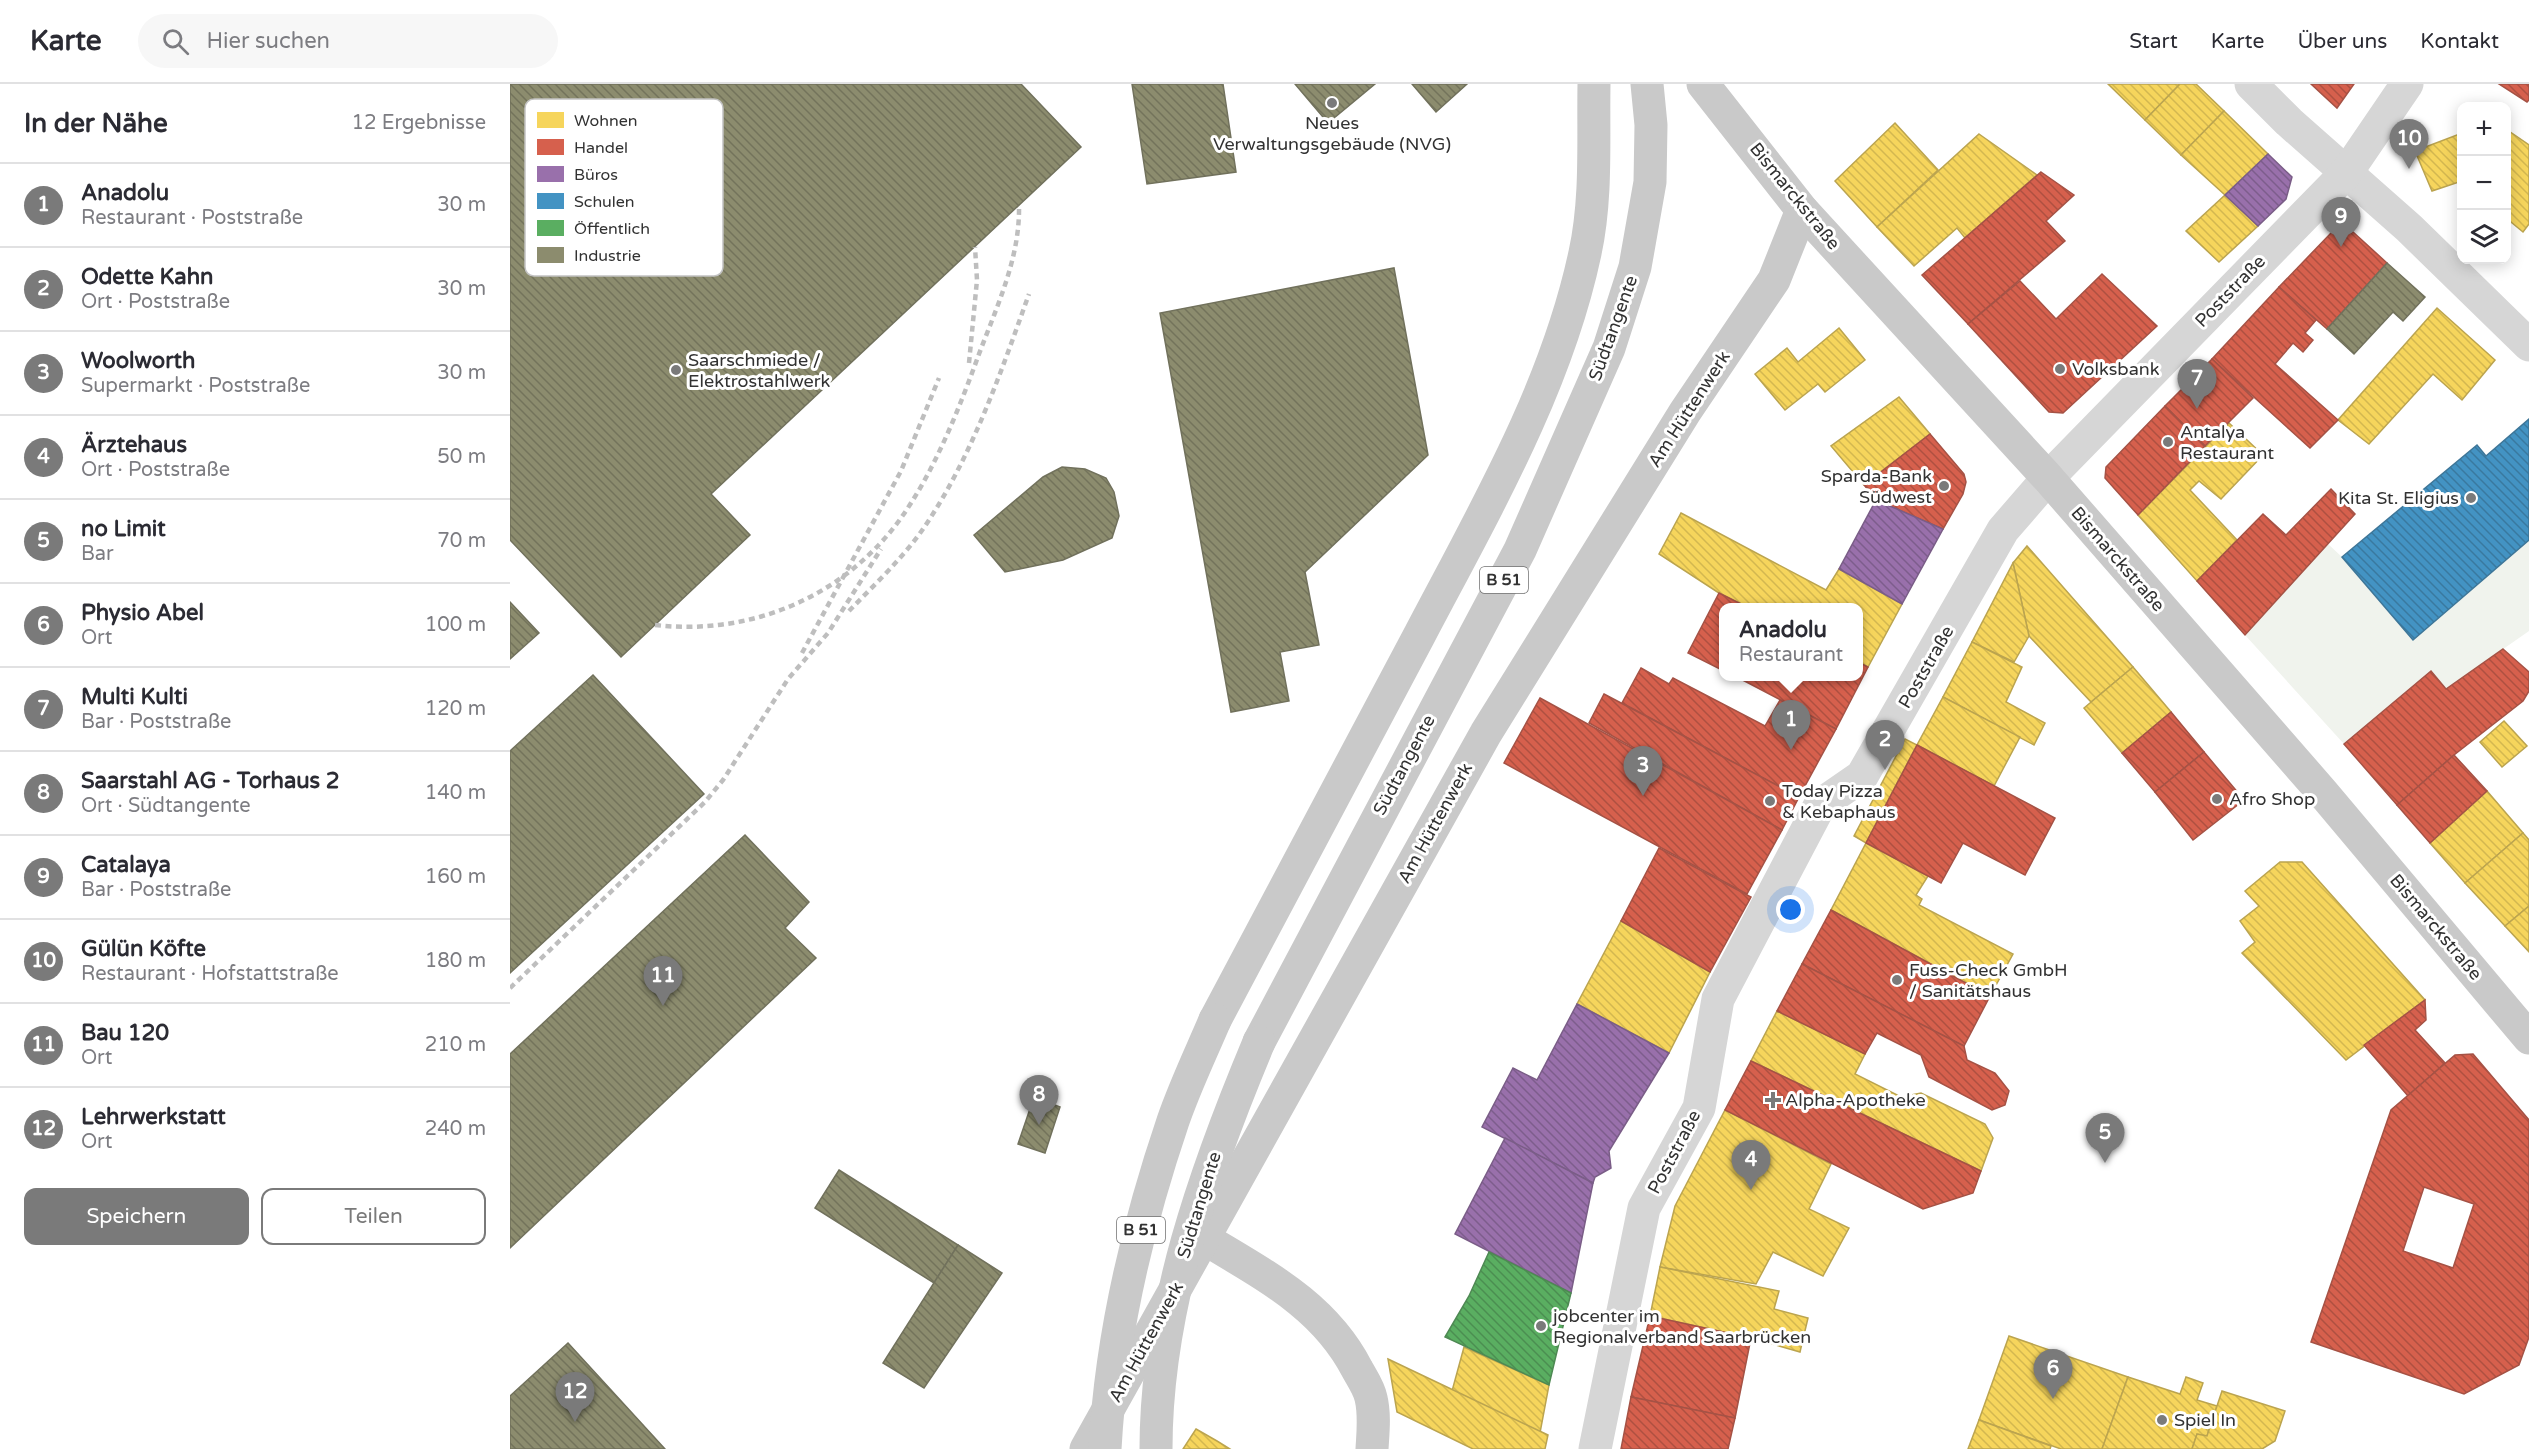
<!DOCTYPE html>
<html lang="de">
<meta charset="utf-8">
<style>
body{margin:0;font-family:"Varela Round",sans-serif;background:#f7f7f7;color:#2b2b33}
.controls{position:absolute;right:18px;top:18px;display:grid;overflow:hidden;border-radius:12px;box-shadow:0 3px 15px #0003}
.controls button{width:54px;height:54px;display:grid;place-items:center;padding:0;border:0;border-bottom:2px solid #e1e1e2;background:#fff;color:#2b2b33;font:30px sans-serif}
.you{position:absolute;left:1281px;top:826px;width:21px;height:21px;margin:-15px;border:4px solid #fff;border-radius:50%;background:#1a73e8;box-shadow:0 0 0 9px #1a73e833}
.badge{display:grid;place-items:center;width:39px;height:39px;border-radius:50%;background:#7a7a7a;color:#fff;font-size:20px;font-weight:700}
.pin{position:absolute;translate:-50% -50px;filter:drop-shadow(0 2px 3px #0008)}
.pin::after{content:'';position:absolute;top:32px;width:21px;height:18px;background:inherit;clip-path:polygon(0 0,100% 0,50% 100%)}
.popup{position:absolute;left:1209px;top:519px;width:144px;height:78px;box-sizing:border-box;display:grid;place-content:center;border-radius:12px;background:#fff;filter:drop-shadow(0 2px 4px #0005);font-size:20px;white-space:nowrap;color:#7c7c81}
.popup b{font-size:22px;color:#2b2b33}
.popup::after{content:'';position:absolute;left:50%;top:100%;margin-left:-12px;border:12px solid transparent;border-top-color:#fff}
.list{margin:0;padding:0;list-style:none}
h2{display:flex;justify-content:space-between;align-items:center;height:78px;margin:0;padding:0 24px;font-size:26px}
h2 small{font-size:20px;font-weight:400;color:#7c7c81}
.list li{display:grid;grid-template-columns:39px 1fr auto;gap:18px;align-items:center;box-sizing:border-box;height:84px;padding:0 24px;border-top:2px solid #e1e1e2}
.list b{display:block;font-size:22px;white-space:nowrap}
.list p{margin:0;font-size:20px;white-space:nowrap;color:#7c7c81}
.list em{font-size:20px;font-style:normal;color:#7c7c81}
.actions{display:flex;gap:12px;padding:18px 24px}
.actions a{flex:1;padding:14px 0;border:2px solid #7a7a7a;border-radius:12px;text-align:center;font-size:21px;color:#7a7a7a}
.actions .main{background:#7a7a7a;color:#fff}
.icon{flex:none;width:33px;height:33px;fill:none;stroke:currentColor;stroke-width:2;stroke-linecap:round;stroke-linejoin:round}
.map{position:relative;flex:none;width:2019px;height:1365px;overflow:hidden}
header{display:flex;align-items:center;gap:36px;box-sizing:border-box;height:84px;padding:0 30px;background:#fff;border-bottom:2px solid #e1e1e2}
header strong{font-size:28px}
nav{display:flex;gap:33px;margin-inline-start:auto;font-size:21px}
.search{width:420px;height:54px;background:#f7f7f7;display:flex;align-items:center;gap:15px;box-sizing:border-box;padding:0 21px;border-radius:33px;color:#7c7c81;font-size:22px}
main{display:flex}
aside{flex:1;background:#fff}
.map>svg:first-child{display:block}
.green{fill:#f0f3ed}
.homes{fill:url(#homes-back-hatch);stroke:#bba44f;stroke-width:1.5}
.shops{fill:url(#shops-back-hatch);stroke:#a55245;stroke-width:1.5;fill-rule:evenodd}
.offices{fill:url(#offices-back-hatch);stroke:#7a5d87;stroke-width:1.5}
.schools{fill:url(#schools-back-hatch);stroke:#3e7698;stroke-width:1.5}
.public{fill:url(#public-back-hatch);stroke:#4e8953;stroke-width:1.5}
.industry{fill:url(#industry-back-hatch);stroke:#71715c;stroke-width:1.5}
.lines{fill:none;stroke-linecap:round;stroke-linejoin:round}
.minor{stroke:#d6d6d6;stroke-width:33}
.major{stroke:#c9c9c9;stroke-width:33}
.rail{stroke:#bebebe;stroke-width:4.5;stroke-dasharray:6 4.5;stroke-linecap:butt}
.major-bridge{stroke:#c9c9c9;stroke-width:33}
.poi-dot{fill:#7a7a7a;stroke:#fff;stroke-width:2}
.labels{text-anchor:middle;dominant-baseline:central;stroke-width:6;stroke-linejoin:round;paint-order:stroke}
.shield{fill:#fff;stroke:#707070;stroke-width:1.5}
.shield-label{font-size:16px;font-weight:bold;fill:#323232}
.poi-label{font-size:18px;fill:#323232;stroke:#fff;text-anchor:start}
.street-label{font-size:18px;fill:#323232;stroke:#fff}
.key{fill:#fff;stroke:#c2c2c2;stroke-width:1.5}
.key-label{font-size:16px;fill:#323232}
</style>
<header>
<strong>Karte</strong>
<div class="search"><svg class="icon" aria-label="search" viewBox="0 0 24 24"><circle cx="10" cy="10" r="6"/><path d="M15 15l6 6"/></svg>Hier suchen</div>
<nav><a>Start</a><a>Karte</a><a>Über uns</a><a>Kontakt</a></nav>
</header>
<main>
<aside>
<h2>In der Nähe<small>12 Ergebnisse</small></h2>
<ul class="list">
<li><span class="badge">1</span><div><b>Anadolu</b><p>Restaurant · Poststraße</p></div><em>30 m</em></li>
<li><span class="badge">2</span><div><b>Odette Kahn</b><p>Ort · Poststraße</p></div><em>30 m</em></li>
<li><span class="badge">3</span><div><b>Woolworth</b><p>Supermarkt · Poststraße</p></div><em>30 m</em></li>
<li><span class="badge">4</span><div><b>Ärztehaus</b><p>Ort · Poststraße</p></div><em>50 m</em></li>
<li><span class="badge">5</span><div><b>no Limit</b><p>Bar</p></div><em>70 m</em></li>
<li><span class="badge">6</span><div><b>Physio Abel</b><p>Ort</p></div><em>100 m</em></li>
<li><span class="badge">7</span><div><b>Multi Kulti</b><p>Bar · Poststraße</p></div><em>120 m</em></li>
<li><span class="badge">8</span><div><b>Saarstahl AG - Torhaus 2</b><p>Ort · Südtangente</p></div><em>140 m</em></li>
<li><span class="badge">9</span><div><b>Catalaya</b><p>Bar · Poststraße</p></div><em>160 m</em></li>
<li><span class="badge">10</span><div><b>Gülün Köfte</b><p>Restaurant · Hofstattstraße</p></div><em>180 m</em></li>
<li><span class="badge">11</span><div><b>Bau 120</b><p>Ort</p></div><em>210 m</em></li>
<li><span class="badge">12</span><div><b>Lehrwerkstatt</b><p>Ort</p></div><em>240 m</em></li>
</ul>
<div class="actions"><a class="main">Speichern</a><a>Teilen</a></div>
</aside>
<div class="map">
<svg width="2019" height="1365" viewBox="0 0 2019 1365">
<defs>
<pattern id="homes-back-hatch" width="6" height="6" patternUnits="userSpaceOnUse" patternTransform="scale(1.5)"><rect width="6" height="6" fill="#f6d55c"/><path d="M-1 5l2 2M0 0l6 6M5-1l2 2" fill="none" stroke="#d3b750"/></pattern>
<pattern id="shops-back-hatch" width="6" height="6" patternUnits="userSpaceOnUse" patternTransform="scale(1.5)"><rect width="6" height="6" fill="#d6604d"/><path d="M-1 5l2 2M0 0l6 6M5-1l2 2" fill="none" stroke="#ae5041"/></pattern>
<pattern id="offices-back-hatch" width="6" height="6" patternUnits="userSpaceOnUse" patternTransform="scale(1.5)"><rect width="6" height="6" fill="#9970ab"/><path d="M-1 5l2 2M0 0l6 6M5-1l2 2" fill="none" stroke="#7d5d8c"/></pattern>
<pattern id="schools-back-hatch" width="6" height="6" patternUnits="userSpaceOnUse" patternTransform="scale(1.5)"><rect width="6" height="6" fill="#4393c3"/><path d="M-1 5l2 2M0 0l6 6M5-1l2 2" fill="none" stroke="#39799f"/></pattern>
<pattern id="public-back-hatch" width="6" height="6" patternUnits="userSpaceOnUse" patternTransform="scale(1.5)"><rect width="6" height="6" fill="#5aae61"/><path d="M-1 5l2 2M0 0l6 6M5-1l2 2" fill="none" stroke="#4b8e51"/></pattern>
<pattern id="industry-back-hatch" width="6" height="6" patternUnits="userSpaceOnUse" patternTransform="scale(1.5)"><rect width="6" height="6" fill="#8c8c6e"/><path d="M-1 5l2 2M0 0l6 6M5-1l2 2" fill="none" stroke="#73735b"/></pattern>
</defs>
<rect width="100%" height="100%" fill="#fff"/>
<!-- green -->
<path class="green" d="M2019 456V547L1936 605 1921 587 1834 660 1735 551 1817 459 1832 473Z"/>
<!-- homes -->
<g class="homes">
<path d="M1598 0H1670L1635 36Z"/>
<path d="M1670 0H1686L1714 27 1671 71 1635 36Z"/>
<path d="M1714 27 1758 70 1715 111 1671 71Z"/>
<path d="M1385 39 1428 86 1367 143 1325 97Z"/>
<path d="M1996 45 2019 61V140L2013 148 1996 134Z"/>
<path d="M1952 49V97L1922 107 1905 67Z"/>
<path d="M1469 50 1527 91 1455 154 1447 144 1404 182 1367 143Z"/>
<path d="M1715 111 1748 142 1709 178 1676 147Z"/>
<path d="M1927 224 1985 276 1952 316 1923 290 1859 360 1828 336Z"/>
<path d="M1329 244 1355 276 1315 308 1308 300 1275 326 1245 290 1277 264 1288 278Z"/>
<path d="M1389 313 1420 350 1354 401 1321 362Z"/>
<path d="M1719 339 1753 371 1711 415 1689 397 1680 406 1727 456 1687 497 1628 431Z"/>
<path d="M1171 429 1316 506 1329 485 1392 520 1358 583 1348 578V524H1239L1209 509 1149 470Z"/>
<path d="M1517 462 1623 583 1581 618 1519 552 1503 479Z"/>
<path d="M1503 479 1519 552 1504 578 1462 558Z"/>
<path d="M1462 558 1512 583 1496 618 1535 639 1524 661 1433 613Z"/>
<path d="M1623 583 1661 628 1612 669 1574 624Z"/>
<path d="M1433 613 1510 653 1484 702 1407 661Z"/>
<path d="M1994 637 2017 662 1992 683 1970 658Z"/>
<path d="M1395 655 1407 661 1356 759 1344 752Z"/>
<path d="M1977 707 2013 749 1955 799 1920 759Z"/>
<path d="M2013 749 2019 756V822L1995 842 1955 799Z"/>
<path d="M1356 759 1418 792 1406 811 1412 815 1409 821 1503 870 1480 912 1321 826Z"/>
<path d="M1770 778H1792L1915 916 1836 976 1732 869 1745 858 1730 837 1749 822 1735 807Z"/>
<path d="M2019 822V868L1995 842Z"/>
<path d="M1111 837 1200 888 1159 969 1067 920Z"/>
<path d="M1267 927 1355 970 1345 990 1391 1013 1411 1009 1475 1040 1483 1054 1471 1087 1241 977Z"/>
<path d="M1215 1026 1321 1080 1299 1125 1339 1144 1313 1192 1263 1168 1246 1200 1150 1183 1165 1122Z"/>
<path d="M1150 1183 1269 1207 1264 1225 1298 1234 1290 1268 1241 1254 1140 1232Z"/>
<path d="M1499 1252 1618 1293 1592 1365H1551L1469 1336Z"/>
<path d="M954 1263 1039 1301 1030 1349 942 1307Z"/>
<path d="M878 1275 1038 1351 1035 1365H963L887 1328Z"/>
<path d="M1618 1293 1670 1310 1676 1293 1693 1299 1687 1316 1707 1322 1697 1352 1687 1350 1682 1365H1592Z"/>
<path d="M1712 1307 1775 1327 1765 1357 1752 1365H1682L1687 1350 1697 1352Z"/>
<path d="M1469 1336 1541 1362 1540 1365H1458Z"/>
<path d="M686 1345 707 1357 720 1365H673Z"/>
</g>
<!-- shops -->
<g class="shops">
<path d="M1801 0H1844L1827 24Z"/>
<path d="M1989 0H2019V16L2017 18Z"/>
<path d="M1531 88 1564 111 1536 137 1555 157 1458 240 1412 191Z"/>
<path d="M1822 148H1843L1877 179 1817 245 1769 203Z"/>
<path d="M1592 190 1647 242 1553 329 1539 328 1458 240 1510 197 1546 235Z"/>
<path d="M1769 203 1806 236 1795 249 1803 256 1793 268 1783 259 1765 280 1828 336 1800 364 1702 275Z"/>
<path d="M1702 275 1743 314 1695 362 1655 322Z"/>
<path d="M1655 322 1695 362 1628 431 1595 394 1596 383Z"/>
<path d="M1420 350 1454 390 1456 398 1453 410 1433 445 1366 416 1354 401Z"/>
<path d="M1821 405 1845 430 1735 551 1687 497 1753 430 1776 451Z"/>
<path d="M1209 509 1239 524H1214V587L1178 569Z"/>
<path d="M1993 565 2019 588V607L2013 617 1944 671 1887 721 1834 660 1921 587 1936 605Z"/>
<path d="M1348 578 1358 583 1326 645 1225 592H1348Z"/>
<path d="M1131 584 1159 600 1163 594 1255 642 1270 616 1326 645 1289 713 1112 619Z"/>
<path d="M1094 610 1289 713 1272 746 1079 639Z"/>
<path d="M1030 614 1272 746 1237 810 994 679Z"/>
<path d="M1661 628 1694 668 1645 708 1612 669Z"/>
<path d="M1407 661 1545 734 1515 791 1453 759 1431 799 1356 759Z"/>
<path d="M1694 668 1734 716 1683 756 1645 708Z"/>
<path d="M1944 671 1977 707 1920 759 1887 721Z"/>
<path d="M1149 764 1241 813 1200 888 1111 837Z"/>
<path d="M1321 826 1480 912 1454 962 1292 880Z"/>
<path d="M1292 880 1454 962 1457 976 1485 989 1499 1007 1495 1021 1482 1026 1419 993 1411 971 1367 949 1355 970 1267 927Z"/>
<path d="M1915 916 1916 936 1905 946 1935 979 1898 1012 1854 961Z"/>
<path d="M1963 970 2019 1036V1253L2009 1281 1954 1310 1801 1258 1881 1026 1945 971ZM1914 1103 1964 1120 1943 1184 1893 1167Z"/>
<path d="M1241 977 1471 1087 1463 1109 1413 1125 1215 1026Z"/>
<path d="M1140 1232 1241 1254 1225 1334 1121 1313Z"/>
<path d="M1121 1313 1225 1334 1218 1365H1111Z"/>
</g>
<!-- offices -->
<g class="offices">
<path d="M1758 70 1782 93 1776 115 1748 142 1715 111Z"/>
<path d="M1366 416 1433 445 1392 520 1329 485Z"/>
<path d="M1067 920 1159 969 1099 1067 1101 1084 1085 1093 1083 1099 972 1043 1003 984 1027 996Z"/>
<path d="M995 1054 1083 1099 1061 1209 945 1150Z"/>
</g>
<!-- schools -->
<path class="schools" d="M2019 335V456L1903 556 1832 473 1967 361 1976 372Z"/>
<!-- public -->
<path class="public" d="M979 1168 1061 1209 1039 1301 935 1253 959 1212Z"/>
<!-- industry -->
<g class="industry">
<path d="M0 0H511L571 63 201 410 240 451 111 573 0 456Z"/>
<path d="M622 0H713L726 88 637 100Z"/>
<path d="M785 0H865L818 39Z"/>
<path d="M902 0H957L926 28Z"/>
<path d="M1877 179 1915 213 1893 237 1883 228 1844 270 1817 245Z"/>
<path d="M884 184 918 371 795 488 809 561 770 568 779 617 721 628 650 229Z"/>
<path d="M552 383 575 385 596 394 604 408 609 432 602 454 553 476 495 488 464 451 533 393Z"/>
<path d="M0 518 29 549 0 575Z"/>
<path d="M83 591 194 710 0 889V667Z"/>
<path d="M235 751 299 818 275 844 306 874 0 1164V970Z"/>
<path d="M524 1013 550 1023 535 1069 508 1060Z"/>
<path d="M329 1086 448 1161 424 1199 305 1124Z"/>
<path d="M448 1161 492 1189 414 1304 373 1279Z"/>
<path d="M58 1259 155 1365H0V1312Z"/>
</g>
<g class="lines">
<!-- minor -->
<g class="minor">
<path d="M1741 0 1779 38 1899 144 2019 261"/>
<path d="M1085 1365 1134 1124 1189 1024 1208 915 1310 721 1352 692 1493 446 1538 394 1837 88 1897 0"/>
</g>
<!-- major -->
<g class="major">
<path d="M1193 0 1292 126 1538 394 1813 709 2019 954"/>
<path d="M705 936C773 807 841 678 910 550 974 428 1046 305 1075 169 1087 114 1083 56 1084 0"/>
<path d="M749 958 1010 466 1099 264 1125 183 1140 98 1141 41 1137 0"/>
<path d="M695 1155C754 1191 814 1221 847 1285 852 1294 859 1304 861 1314 865 1331 863 1348 862 1365"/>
<path d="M576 1365 976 649 1175 328 1264 196 1292 126"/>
</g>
<!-- rail -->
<g class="rail">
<path d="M459 279 467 196 465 163"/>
<path d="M339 527C364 501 392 475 413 445 461 375 490 291 519 210"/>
<path d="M145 541C241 552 334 513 391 434 425 386 449 325 469 270 487 222 510 174 509 122"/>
<path d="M292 569 391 387 429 294"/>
<path d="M0 904 195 718 213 696 278 595 318 549 371 465"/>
</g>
<!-- major-bridge -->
<g class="major-bridge">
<path d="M595 1365C601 1252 627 1143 663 1037 675 1002 691 969 705 936"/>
<path d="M646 1365C646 1224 695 1087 749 958"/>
</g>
</g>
<!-- markers -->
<g class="poi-dot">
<circle cx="822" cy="19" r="6"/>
<circle cx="1550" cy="285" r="6"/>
<circle cx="166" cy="286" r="6"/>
<circle cx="1658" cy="358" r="6"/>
<circle cx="1434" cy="402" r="6"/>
<circle cx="1961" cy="414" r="6"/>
<circle cx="1707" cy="715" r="6"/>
<circle cx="1260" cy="717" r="6"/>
<circle cx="1387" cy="896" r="6"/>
<path d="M1260 1007h6v6h6v6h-6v6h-6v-6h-6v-6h6z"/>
<circle cx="1031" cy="1242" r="6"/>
<circle cx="1652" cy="1336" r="6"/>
</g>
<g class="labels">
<!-- shield labels -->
<g class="shield">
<rect x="970" y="483" width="48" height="26" rx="4.5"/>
<rect x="607" y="1133" width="48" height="26" rx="4.5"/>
</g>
<g class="shield-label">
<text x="994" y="496">B 51</text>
<text x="631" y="1146">B 51</text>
</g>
<!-- poi labels -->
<g class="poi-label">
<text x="822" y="39" text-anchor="middle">Neues<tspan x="822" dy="21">Verwaltungsgebäude (NVG)</tspan></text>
<text x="178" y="276">Saarschmiede /<tspan x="178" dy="21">Elektrostahlwerk</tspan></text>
<text x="1562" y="285">Volksbank</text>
<text x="1670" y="348">Antalya<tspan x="1670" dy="21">Restaurant</tspan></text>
<text x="1422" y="392" text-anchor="end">Sparda-Bank<tspan x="1422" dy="21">Südwest</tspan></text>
<text x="1949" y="414" text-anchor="end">Kita St. Eligius</text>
<text x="1272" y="707">Today Pizza<tspan x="1272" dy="21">&amp; Kebaphaus</tspan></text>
<text x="1719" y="715">Afro Shop</text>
<text x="1399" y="886">Fuss-Check GmbH<tspan x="1399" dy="21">/ Sanitätshaus</tspan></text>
<text x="1275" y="1016">Alpha-Apotheke</text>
<text x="1043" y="1232">jobcenter im<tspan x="1043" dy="21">Regionalverband Saarbrücken</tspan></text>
<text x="1664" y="1336">Spiel In</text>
</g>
<!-- street labels -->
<g class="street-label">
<text transform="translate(1285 112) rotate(51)">Bismarckstraße</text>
<text transform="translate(1720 207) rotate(-46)">Poststraße</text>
<text transform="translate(1103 244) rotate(-70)">Südtangente</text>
<text transform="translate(1179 325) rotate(-57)">Am Hüttenwerk</text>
<text transform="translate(1608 475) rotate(49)">Bismarckstraße</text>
<text transform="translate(1416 583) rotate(-60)">Poststraße</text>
<text transform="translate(894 681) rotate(-62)">Südtangente</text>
<text transform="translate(925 739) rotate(-61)">Am Hüttenwerk</text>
<text transform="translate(1926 843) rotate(50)">Bismarckstraße</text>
<text transform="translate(1164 1068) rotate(-62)">Poststraße</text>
<text transform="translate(689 1121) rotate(-73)">Südtangente</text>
<text transform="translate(636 1258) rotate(-61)">Am Hüttenwerk</text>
</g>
</g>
<!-- legend -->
<rect x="15" y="15" width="198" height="177" rx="9" class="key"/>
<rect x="27" y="28" width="27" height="16" fill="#f6d55c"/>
<rect x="27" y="55" width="27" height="16" fill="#d6604d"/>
<rect x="27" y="82" width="27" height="16" fill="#9970ab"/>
<rect x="27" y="109" width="27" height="16" fill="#4393c3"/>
<rect x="27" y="136" width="27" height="16" fill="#5aae61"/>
<rect x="27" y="163" width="27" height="16" fill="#8c8c6e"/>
<g class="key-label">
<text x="64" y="42">Wohnen</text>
<text x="64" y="69">Handel</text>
<text x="64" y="96">Büros</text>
<text x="64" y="123">Schulen</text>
<text x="64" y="150">Öffentlich</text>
<text x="64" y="177">Industrie</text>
</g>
</svg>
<div class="controls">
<button>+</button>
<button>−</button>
<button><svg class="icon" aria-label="layers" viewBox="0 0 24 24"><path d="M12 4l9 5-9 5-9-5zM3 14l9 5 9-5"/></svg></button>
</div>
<div class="you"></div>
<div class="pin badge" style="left:1281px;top:666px">1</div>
<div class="popup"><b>Anadolu</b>Restaurant</div>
<div class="pin badge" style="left:1375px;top:686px">2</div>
<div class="pin badge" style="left:1133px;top:712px">3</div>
<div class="pin badge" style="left:1241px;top:1106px">4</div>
<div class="pin badge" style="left:1595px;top:1079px">5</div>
<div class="pin badge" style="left:1543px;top:1315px">6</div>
<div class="pin badge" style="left:1687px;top:325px">7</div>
<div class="pin badge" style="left:529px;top:1041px">8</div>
<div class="pin badge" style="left:1831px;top:163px">9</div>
<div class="pin badge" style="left:1899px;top:85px">10</div>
<div class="pin badge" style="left:153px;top:922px">11</div>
<div class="pin badge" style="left:65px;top:1338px">12</div>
</div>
</main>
